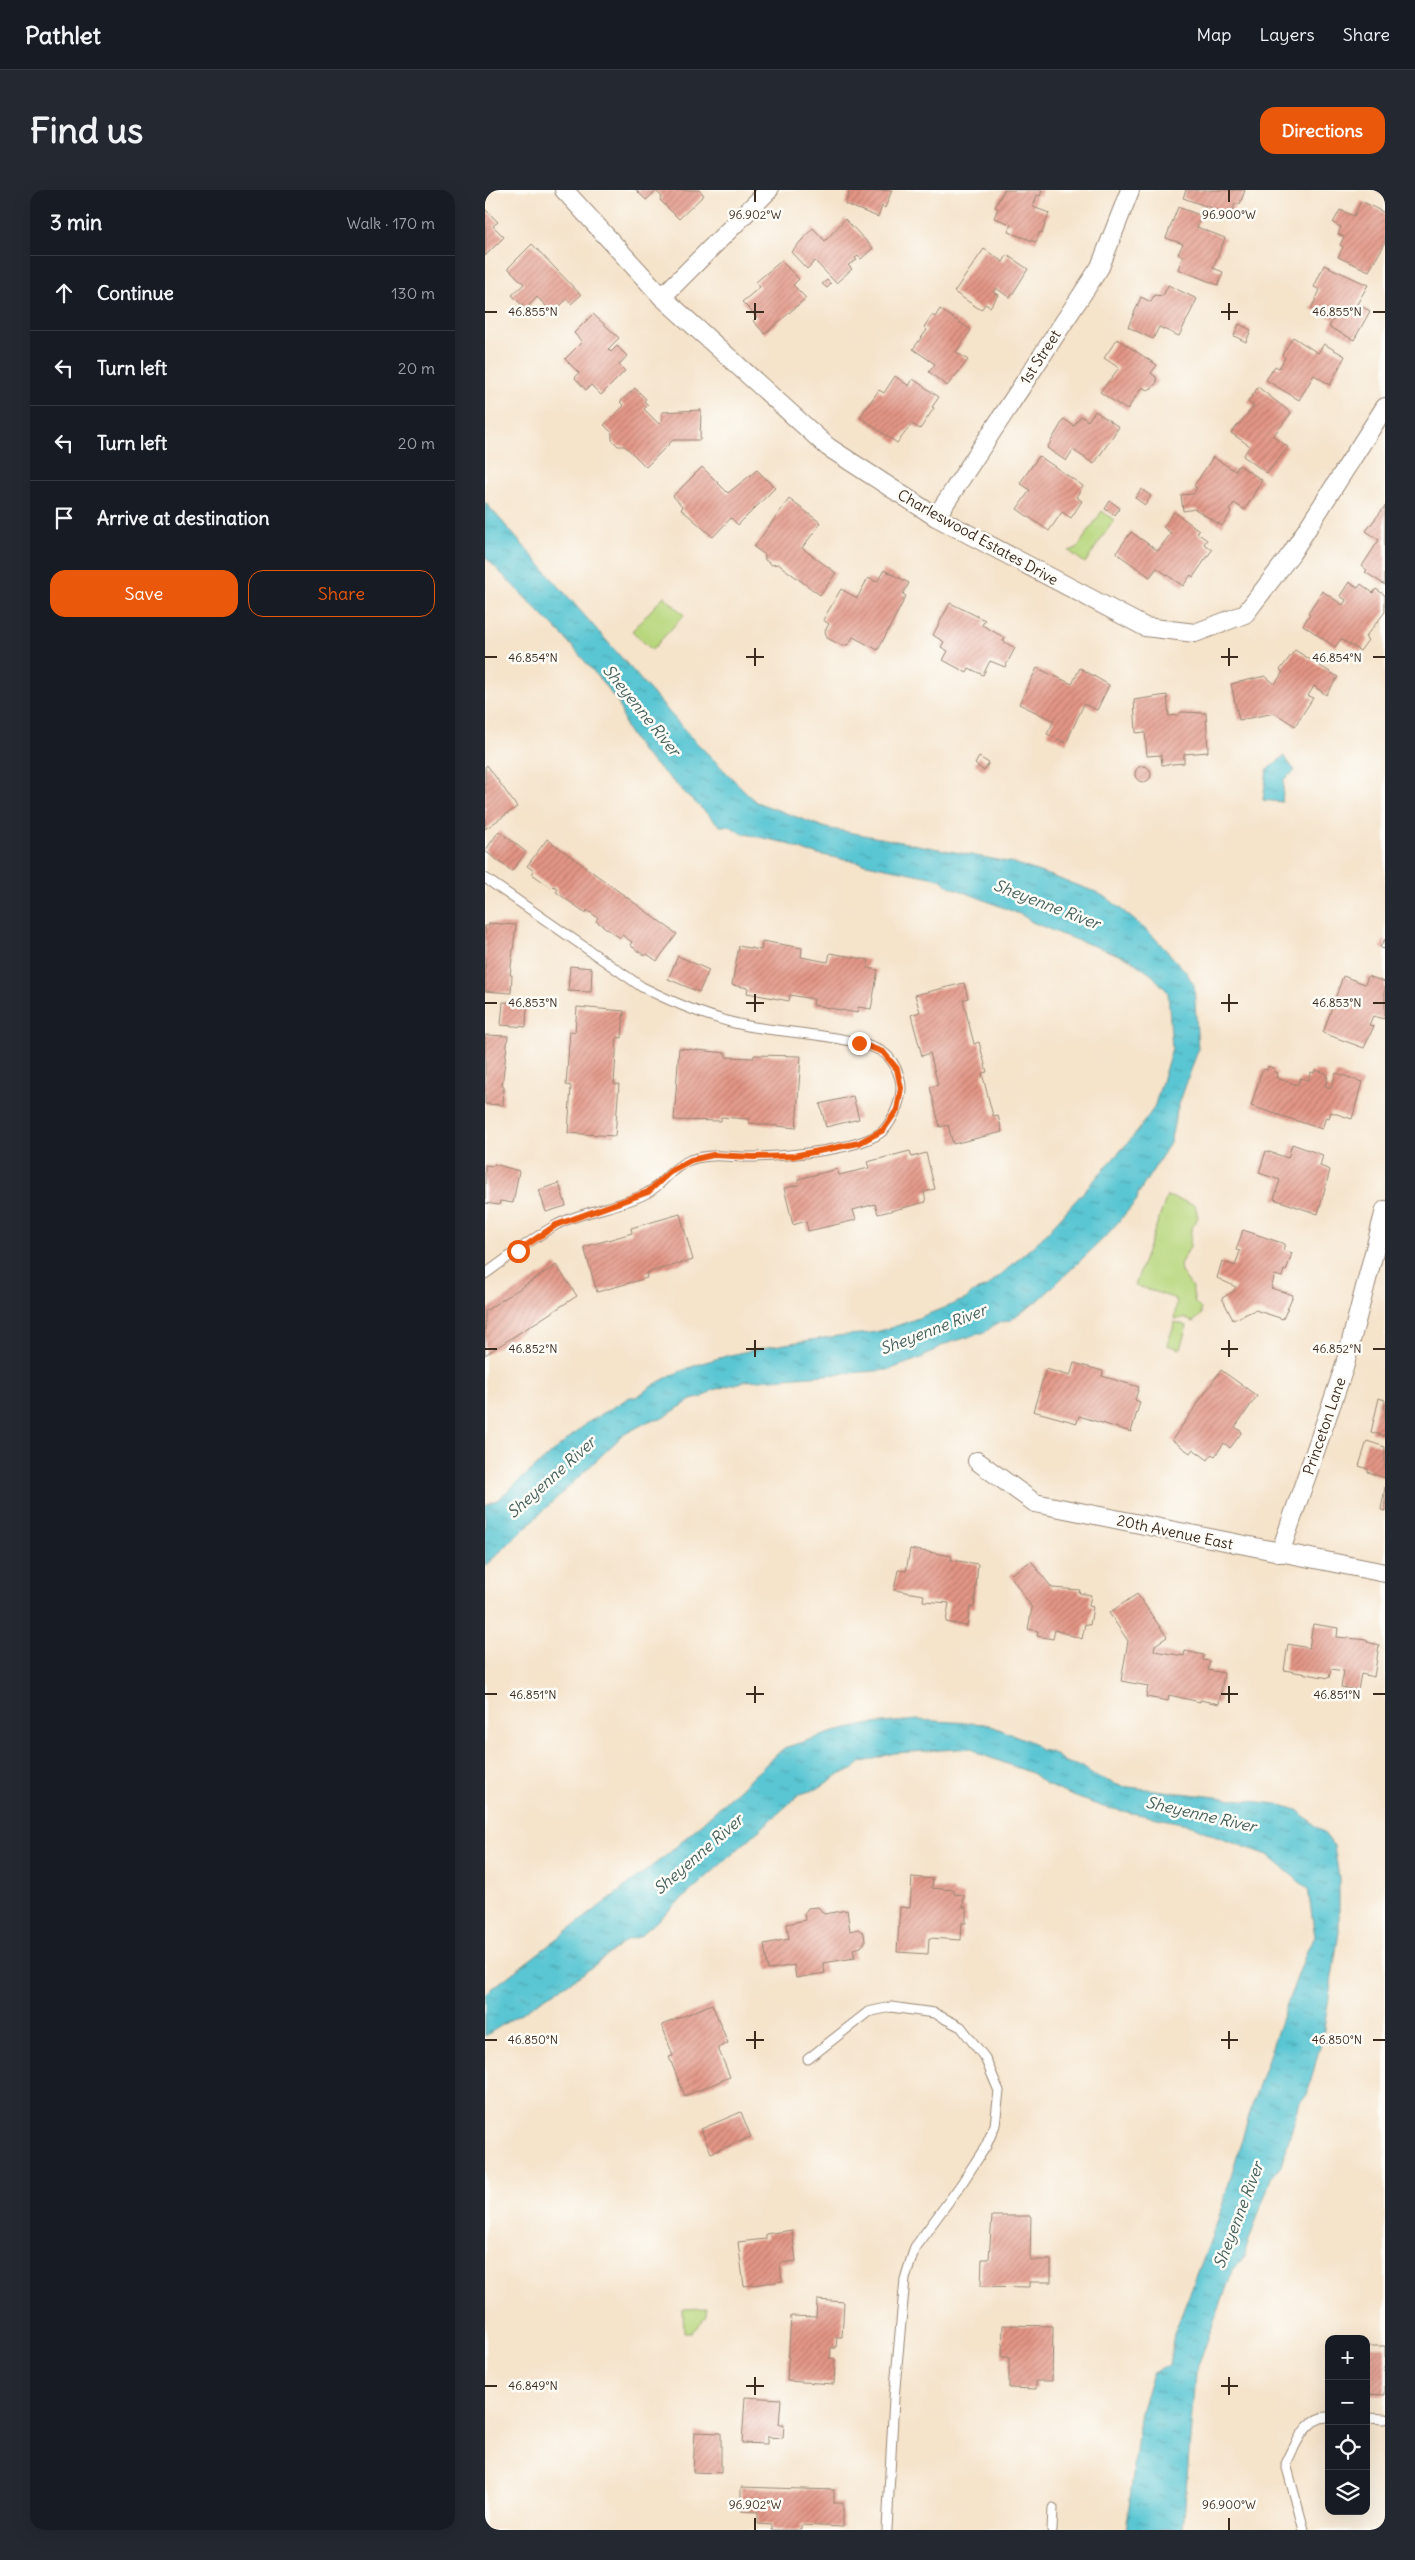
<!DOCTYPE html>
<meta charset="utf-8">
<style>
body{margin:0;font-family:Delius,sans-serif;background:#242831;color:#f1f3f6}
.controls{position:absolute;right:15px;bottom:15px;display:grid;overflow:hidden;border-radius:10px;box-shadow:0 5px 20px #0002}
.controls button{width:45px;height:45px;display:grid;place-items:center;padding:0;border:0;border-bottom:1px solid #363941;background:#171b24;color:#f1f3f6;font:25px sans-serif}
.stop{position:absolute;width:15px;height:15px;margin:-11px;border:4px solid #ea580c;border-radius:50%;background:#fff}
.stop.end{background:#ea580c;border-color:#fff;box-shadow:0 1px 5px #0008}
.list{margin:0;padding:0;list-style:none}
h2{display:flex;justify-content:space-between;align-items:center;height:65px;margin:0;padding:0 20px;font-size:21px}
h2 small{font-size:16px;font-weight:400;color:#9ea1a6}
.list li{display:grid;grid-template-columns:32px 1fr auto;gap:15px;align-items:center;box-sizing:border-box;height:75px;padding:0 20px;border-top:1px solid #363941}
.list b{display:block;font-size:19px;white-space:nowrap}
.list em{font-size:16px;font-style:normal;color:#9ea1a6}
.actions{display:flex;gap:10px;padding:15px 20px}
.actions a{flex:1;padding:11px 0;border:1px solid #ea580c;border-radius:15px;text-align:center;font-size:18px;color:#ea580c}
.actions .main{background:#ea580c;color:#fff}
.icon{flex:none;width:28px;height:28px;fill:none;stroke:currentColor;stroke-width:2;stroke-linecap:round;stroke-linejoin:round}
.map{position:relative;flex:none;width:900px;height:2340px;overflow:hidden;border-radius:15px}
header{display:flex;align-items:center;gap:30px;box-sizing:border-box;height:70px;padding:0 25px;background:#171b24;border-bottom:1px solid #363941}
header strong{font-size:24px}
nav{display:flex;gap:28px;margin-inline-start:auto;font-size:18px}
.intro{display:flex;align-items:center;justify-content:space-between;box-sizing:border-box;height:120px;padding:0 30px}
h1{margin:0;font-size:35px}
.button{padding:12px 22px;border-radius:15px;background:#ea580c;color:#fff;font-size:18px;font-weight:700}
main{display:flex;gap:30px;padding:0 30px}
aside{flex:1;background:#171b24;border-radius:15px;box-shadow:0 5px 20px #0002}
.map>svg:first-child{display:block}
.garden{fill:#b8d77d;stroke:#7a804e}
.water{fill:url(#water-ripples);stroke:#4a7878}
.building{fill:url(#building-hatch)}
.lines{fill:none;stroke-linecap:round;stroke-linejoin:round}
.lane-casing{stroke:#988674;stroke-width:11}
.street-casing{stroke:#988674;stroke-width:20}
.lane{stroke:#fff;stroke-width:9}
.street{stroke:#fff;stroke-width:18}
.route{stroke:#ea580c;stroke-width:6}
.ticks{fill:none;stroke:#3b2a1e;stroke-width:2}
.labels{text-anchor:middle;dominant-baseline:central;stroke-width:5;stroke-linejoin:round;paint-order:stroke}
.street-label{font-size:15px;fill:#3b2a1e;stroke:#fdfcf7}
.water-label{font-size:16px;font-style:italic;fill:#46615d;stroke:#fdfcf7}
.ticks-label{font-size:12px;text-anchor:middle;fill:#3b2a1e;stroke:#fdfcf7;stroke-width:5;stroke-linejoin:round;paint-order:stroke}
</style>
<header>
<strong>Pathlet</strong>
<nav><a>Map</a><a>Layers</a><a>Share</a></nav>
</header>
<div class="intro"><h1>Find us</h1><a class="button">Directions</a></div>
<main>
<aside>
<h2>3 min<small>Walk · 170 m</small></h2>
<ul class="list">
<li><svg class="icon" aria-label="ahead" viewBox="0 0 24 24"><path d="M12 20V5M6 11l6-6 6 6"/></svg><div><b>Continue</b></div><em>130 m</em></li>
<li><svg class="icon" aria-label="left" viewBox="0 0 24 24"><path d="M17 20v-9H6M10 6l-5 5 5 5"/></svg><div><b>Turn left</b></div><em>20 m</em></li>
<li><svg class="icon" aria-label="left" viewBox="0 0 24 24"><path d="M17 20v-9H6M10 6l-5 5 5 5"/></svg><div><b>Turn left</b></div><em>20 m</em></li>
<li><svg class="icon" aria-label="arrive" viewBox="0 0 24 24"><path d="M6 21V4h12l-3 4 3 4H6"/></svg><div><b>Arrive at destination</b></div></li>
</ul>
<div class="actions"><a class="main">Save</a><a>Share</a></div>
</aside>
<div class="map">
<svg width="900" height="2340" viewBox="0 0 900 2340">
<defs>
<pattern id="water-ripples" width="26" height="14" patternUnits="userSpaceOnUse" patternTransform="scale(1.25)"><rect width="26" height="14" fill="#5ac6d3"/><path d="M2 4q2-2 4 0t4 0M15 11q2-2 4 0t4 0" fill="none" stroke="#4ca1ab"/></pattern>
<pattern id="building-hatch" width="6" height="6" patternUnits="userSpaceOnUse" patternTransform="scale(1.25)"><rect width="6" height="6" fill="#e39585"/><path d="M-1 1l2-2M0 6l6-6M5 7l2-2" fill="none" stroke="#b97a6c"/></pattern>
</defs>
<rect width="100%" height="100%" fill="#fdfcf7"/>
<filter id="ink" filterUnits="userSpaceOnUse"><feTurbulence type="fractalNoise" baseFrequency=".02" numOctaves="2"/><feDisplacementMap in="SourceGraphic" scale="10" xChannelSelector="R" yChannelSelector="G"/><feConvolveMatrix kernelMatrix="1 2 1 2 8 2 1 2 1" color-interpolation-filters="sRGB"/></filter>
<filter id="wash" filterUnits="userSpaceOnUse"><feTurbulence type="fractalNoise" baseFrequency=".0096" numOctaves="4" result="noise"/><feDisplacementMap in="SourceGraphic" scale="20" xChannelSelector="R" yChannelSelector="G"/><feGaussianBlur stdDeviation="1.12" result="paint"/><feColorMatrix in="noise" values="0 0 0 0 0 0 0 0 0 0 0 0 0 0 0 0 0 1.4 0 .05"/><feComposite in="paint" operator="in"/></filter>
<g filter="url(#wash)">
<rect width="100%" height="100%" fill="#f5e3ca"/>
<!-- garden -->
<g class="garden">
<path d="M617 321 629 330 600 373 584 361 592 358Z"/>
<path d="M179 406 199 425 167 460 147 441Z"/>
<path d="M682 1006 710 1015 713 1027 706 1040 705 1057 695 1074 696 1082 707 1097 710 1113 716 1119V1125L708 1132 699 1128 689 1129 692 1112 688 1108 650 1095Z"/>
<path d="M690 1132 702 1136 695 1159 682 1155Z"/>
<path d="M222 2118V2126L207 2142H199L198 2119Z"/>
</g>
<!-- water -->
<g class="water">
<path d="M0 312 205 546 271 612 341 638 529 673 611 702 625 710 667 745 701 782 709 795 713 860 692 920 685 953 653 1004 652 1010 621 1046 554 1110 526 1130 512 1133 500 1142 460 1154 436 1168 403 1180 261 1191 228 1200 218 1207 206 1210 176 1229 164 1231 138 1245 0 1376V1315L12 1310 102 1233 145 1207H152C199 1167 286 1156 346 1147 361 1144 377 1145 391 1142 422 1134 452 1120 481 1109L488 1102 502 1097 557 1048 647 948 669 918 687 858 683 802 667 785 643 768 575 744 547 732 537 725 464 696 455 689 323 662 301 653 256 643 245 636H235L157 562 141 538 134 514 115 489 80 448 0 367Z"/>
<path d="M799 566 810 581 799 589 797 612 778 610 782 580Z"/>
<path d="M433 1530 501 1534 547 1552 555 1560 566 1562 580 1572 597 1577 606 1584 635 1596 792 1614 812 1620 838 1642 849 1656 854 1687V1742L838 1845 822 1905 815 1912 796 1976 786 1988 758 2068 748 2080 710 2184 698 2340H641L656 2221 668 2183 684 2175 689 2144 732 2033 768 1912 799 1822 823 1758 830 1746 823 1699 783 1665 729 1646 707 1635 618 1617 580 1603 559 1593 547 1583 495 1564 487 1558 409 1563 375 1573 368 1580 356 1583 332 1599 315 1604 154 1747 142 1750 102 1781 0 1846V1804L183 1664 299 1558 349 1542 386 1534Z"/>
</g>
<g id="blocks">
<!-- building -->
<g class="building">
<path d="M151 0H214L219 5 194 29 175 10 177 7 171 1 161 10Z"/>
<path d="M365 0 373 2 407 0 400 18 397 16 393 27 360 14Z"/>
<path d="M519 0H557L555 6 552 5 548 17 564 23 557 43 555 42 551 52 523 42 526 34 509 28 513 18 510 17Z"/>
<path d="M701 0H760L755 14H750L746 25 698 8Z"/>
<path d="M890 0H900V5Z"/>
<path d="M876 11 900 23V53L884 81 853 67 858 57 855 55 859 47 853 44 856 37 848 33 855 20 869 26Z"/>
<path d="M693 17 717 26 712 37 740 48 728 78 738 82 733 95 693 79 698 66 693 64 698 54 681 48Z"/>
<path d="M0 19 13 32 8 36 19 47 0 66Z"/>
<path d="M360 29 388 58 376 69 373 66 370 68 372 70 363 75 367 79 351 93 330 71 322 79 306 62 328 38 340 51Z"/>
<path d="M47 54 96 105 86 114 82 109 68 123 52 107 41 119 27 105 39 94 23 78Z"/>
<path d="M499 59 518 72 522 65 543 79 525 108 511 98 508 102 513 105 505 117 500 114 496 120 469 102Z"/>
<path d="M296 71 314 89 308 95 321 108 280 144 268 131 272 127 257 112 275 97 271 92Z"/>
<path d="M839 75 883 95 872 114 885 121 869 150 844 137 848 129 826 119 835 100 829 97Z"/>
<path d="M342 90 346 94 342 98 337 94Z"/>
<path d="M683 95 712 109 694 146 674 137 668 149 643 137 656 107 666 112 669 105 678 106Z"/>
<path d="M455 119 486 140 471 162 483 170 462 196 444 182 450 174 428 159 442 140 439 137 447 125 450 127Z"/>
<path d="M108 124 134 148 123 159 126 162 132 156 142 166 134 175 140 181 116 205 106 195 101 200 90 188 94 183 80 169 97 152 89 143Z"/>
<path d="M754 134 766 140 761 152 749 146Z"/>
<path d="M808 147 833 163 839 154 860 166 845 195 829 185 814 210 781 190 790 176 794 178 800 168 797 165Z"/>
<path d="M632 149 672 175 666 183 671 187 672 192 667 198 662 200 657 197 642 220 615 202 634 178 619 168Z"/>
<path d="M410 186 424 196 428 189 454 207 447 217 449 218 435 239 427 234 412 253 375 227 394 200 399 203Z"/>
<path d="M773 197 806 223 788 246 803 257 782 283 758 266 765 256 746 243 769 216 763 212Z"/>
<path d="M150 198 161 209 159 211 163 215 159 219 174 234 177 231V222L216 220 215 250H188L161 277 140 256H133L127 250V243L119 235 139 216 135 212Z"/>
<path d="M610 221 634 237 609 274 588 260 581 271 562 258 579 229 589 236 596 226 603 231Z"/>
<path d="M554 266 598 296 591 307 597 311 586 328 577 322 564 341 532 319 545 300 535 293Z"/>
<path d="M728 267 750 281 754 275 777 290 760 320 749 313 744 321 746 322 737 336 710 319 698 321 696 305 708 304 712 298 709 296Z"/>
<path d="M217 277 243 303 272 280 290 298 253 335 246 328 228 347 196 319 198 317 188 306Z"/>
<path d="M656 299 666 306 660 315 650 308Z"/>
<path d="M304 309 336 333 317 358 351 383 335 405 293 374 287 375 280 370V365L269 357Z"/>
<path d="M625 311 635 318 630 325 620 319Z"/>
<path d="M900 316V395L880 382 882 380 877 376 894 350 881 341Z"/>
<path d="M689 322 714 340 712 343 722 350 719 354 727 360 708 387 706 385 698 396 672 378 665 387 631 363 646 342 673 361 686 343 678 337Z"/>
<path d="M399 380 424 393 418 404 421 406 393 460 368 447 364 454 358 456 342 448 340 441 344 434 338 430 356 399 372 408 383 388 392 392Z"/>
<path d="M864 392 873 398 876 394 888 403 891 399 900 405V422L880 447 883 450 875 461 856 449 850 457 818 435 825 424 823 423 837 401 858 415 861 410 855 406Z"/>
<path d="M465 413 500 430 497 435 520 448 518 451 530 458 520 477 505 471 498 485 484 478 482 483 458 470 463 461 456 457 459 452 448 445Z"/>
<path d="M810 460 853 487 841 505 829 496 823 506 828 508 810 536 790 523 754 530 746 494 780 486 790 494 798 482 795 480Z"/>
<path d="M552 478 587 494 595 478 624 495 612 520 599 514 581 553 562 544 569 531 534 514Z"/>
<path d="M682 505 684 526 693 525 696 522 721 523 723 562 699 564V573L677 575 676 565 662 566 660 542 651 543 649 510Z"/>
<path d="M494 567 504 573 499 581 490 574Z"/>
<path d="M2 575 32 617 0 639V577Z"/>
<circle cx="658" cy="584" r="8"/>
<path d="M14 641 41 662 27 681 0 661Z"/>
<path d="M62 649 192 744 172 771 162 764 160 766 145 755 147 752 137 745 135 748 111 731 113 728 102 720 101 723 71 702 73 699 69 696 67 698 47 684 49 681 42 676Z"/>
<path d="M4 733 31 735 25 785H27L26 803 0 801V736H4Z"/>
<path d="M900 749V760L895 757Z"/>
<path d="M277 751 317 758 316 767 343 772 345 763 384 770 382 778 393 780 386 819 373 817 372 823 328 815 329 809 305 805 304 811 262 803 263 798 247 795 254 756 276 760Z"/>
<path d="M193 766 224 780 214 802 183 789Z"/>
<path d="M85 776 107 778 106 802 83 801Z"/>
<path d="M858 786 880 794 883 786 900 792V829L888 826 884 835 889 836 879 858 838 843Z"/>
<path d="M479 793 483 808 478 810 489 854 494 852 502 882 497 883 508 926 513 925 517 942 468 954 463 935 455 937 445 897 453 895 445 863 437 866 426 825 435 822 430 805Z"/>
<path d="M18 812 42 814 41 837 16 835Z"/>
<path d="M92 817 139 821 137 848 132 847 129 894H134L130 946 83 943 86 896 81 895 85 841 90 842Z"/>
<path d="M0 845 23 846 17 896H19L18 915 0 914Z"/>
<path d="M194 858 241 863V867L269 868V865L316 866 311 938 264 933V929L236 927V931L189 930Z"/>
<path d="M783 876 790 879 789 882 793 883 791 888 813 895 815 888 823 890 826 882 829 883 830 880 841 883V887H843L840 896 846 898 851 883 877 892 867 929 846 922 844 928 841 927 837 939 766 916 776 883 779 879 782 880Z"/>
<path d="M368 906 374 929 341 937 335 914Z"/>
<path d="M807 954 838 965 835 976 845 980 833 1024 789 1009 795 990 774 983 781 961 803 968Z"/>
<path d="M425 961 427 967 441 963 450 999 439 1002 441 1012 393 1024 390 1014 368 1020 371 1030 323 1041 321 1031 308 1035 299 998 314 995 313 989 352 979 354 985 384 978 382 972Z"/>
<path d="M9 974 34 981 28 1013 15 1011 14 1015 0 1013V975L8 976Z"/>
<path d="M74 993 81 1016 61 1022 54 1000Z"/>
<path d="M195 1024 208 1070 161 1083 162 1088 112 1102 99 1057 147 1043 146 1038Z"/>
<path d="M758 1040 800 1054 798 1060 807 1063 801 1081 799 1080 797 1087 790 1085 786 1098 808 1105 798 1129 770 1120 748 1130 737 1108 749 1101 751 1097 732 1088 737 1071 750 1076 755 1061 751 1060Z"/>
<path d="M71 1075 92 1106 0 1165V1121Z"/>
<path d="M589 1173 618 1181 617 1186 654 1197 650 1210 655 1212 646 1242 594 1226 592 1233 548 1221 561 1179 585 1186Z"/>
<path d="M736 1180 772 1206 750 1237 757 1242 745 1258 739 1253 730 1266 727 1264 723 1270 708 1259 705 1263 687 1250Z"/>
<path d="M894 1208 900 1210V1246L886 1242Z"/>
<path d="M882 1251 900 1257V1288L883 1282V1279L874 1276Z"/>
<path d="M900 1297V1321L896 1320Z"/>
<path d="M425 1359 467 1366 466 1370 493 1374 489 1418 485 1417 482 1436 461 1432 464 1413 438 1411 439 1405 409 1400 413 1380 421 1381Z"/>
<path d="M546 1371 567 1398 595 1400 594 1403 606 1405 604 1416 608 1417 605 1435 600 1434 597 1449 570 1440 568 1449 552 1446 553 1441 543 1439 547 1418 525 1385Z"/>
<path d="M652 1404 682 1447 670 1455 669 1461 699 1466 700 1461 719 1465 718 1470 725 1471 723 1480 739 1483 734 1514 715 1510V1512L684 1505 683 1511 661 1507 663 1496 636 1491 643 1451 624 1423Z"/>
<path d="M828 1434 853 1438 852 1447 882 1450V1452L894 1455 889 1487 876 1484 873 1500 856 1497 859 1481 846 1479 844 1488 799 1480 803 1454 824 1458Z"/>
<path d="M427 1687 448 1689 447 1698 469 1700V1704L479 1705 478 1717H481V1733H477L476 1750 444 1748 443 1764 412 1762 415 1717 425 1718Z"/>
<path d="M333 1717 339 1724 362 1720 365 1741 373 1739 379 1743 380 1752 376 1757 368 1759 370 1768 338 1773 340 1783 311 1788 309 1775 283 1780 279 1754 304 1749 302 1734 320 1730 319 1724 323 1718Z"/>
<path d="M227 1814 243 1853 233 1858 245 1887 200 1906 184 1867 188 1866 177 1835Z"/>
<path d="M256 1922 266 1947 226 1963 216 1939Z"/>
<path d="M507 2026H546L545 2070H566V2092H544V2097L496 2096 497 2069H504Z"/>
<path d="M307 2040 311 2071 295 2073 297 2091 259 2096 253 2052 281 2049V2044Z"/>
<path d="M332 2110 359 2112 357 2147H352L351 2158H346L345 2168 350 2169 349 2194 302 2191 306 2126 331 2127Z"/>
<path d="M518 2135 568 2136 567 2191H551V2199L524 2198V2167H517Z"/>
<path d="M881 2156H900V2205L881 2204Z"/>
<path d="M260 2207 296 2209 294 2235H299L298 2248 282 2247V2254L257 2253Z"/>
<path d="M210 2242 236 2243V2283L208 2282Z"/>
<path d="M256 2297 349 2300V2313H358V2337L316 2335V2340H287V2335L273 2334V2322L256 2321Z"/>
</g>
</g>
</g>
<g filter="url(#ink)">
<use href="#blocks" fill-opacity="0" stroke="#988674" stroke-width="1"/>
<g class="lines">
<!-- lane casing -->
<g class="lane-casing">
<g id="lane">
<path d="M0 688 157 797C191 814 226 829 263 836 300 843 365 845 396 861 408 868 416 885 416 898 416 911 408 930 399 940 378 960 300 966 271 967 248 968 227 962 205 970 184 979 178 995 162 1003 134 1018 99 1020 71 1035 46 1049 23 1068 0 1084"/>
<path d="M323 1869 383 1822 406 1817 449 1823 476 1837 500 1868 514 1901 510 1935 501 1956 475 1996 430 2057 420 2089 409 2208 402 2340"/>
<path d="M881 2228 900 2229"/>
<path d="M567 2340 568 2318"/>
<path d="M819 2340 801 2274C809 2257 821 2226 844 2227"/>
</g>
</g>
<!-- street casing -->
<g class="street-casing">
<g id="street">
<path d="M79 0 177 107 343 257 451 327 660 437 710 443 760 424 806 364 900 217"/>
<path d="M177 107 284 0"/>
<path d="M451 327 615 77 645 0"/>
<path d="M492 1271 550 1313 900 1383"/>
<path d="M795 1363 859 1178 900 1020"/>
</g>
</g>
<!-- lane -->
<use href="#lane" class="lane"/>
<!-- street -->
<use href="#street" class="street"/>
</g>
</g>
<g class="lines" filter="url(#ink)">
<!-- route -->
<path class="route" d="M33 1061 71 1035 163 1002 187 980 206 970 228 965 268 967 308 966 374 953 398 940 412 920 416 898 412 879 398 862 374 853"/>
</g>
<!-- ticks -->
<path class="ticks" d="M270 0V12M744 0V12M270 113V130M744 113V130M0 122H12M261 122H279M736 122H753M888 122H900M270 458V476M744 458V476M0 467H12M261 467H279M736 467H753M888 467H900M270 804V822M744 804V822M0 813H12M261 813H279M736 813H753M888 813H900M270 1150V1167M744 1150V1167M0 1159H12M261 1159H279M736 1159H753M888 1159H900M270 1496V1513M744 1496V1513M0 1504H12M261 1504H279M736 1504H753M888 1504H900M270 1841V1859M744 1841V1859M0 1850H12M261 1850H279M736 1850H753M888 1850H900M270 2187V2205M744 2187V2205M0 2196H12M261 2196H279M736 2196H753M270 2328V2340M744 2328V2340"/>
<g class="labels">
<!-- street labels -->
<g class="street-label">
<text transform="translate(555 167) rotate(-57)">1st Street</text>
<text transform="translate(493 347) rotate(29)">Charleswood Estates Drive</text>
<text transform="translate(839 1236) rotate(-71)">Princeton Lane</text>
<text transform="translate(690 1342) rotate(12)">20th Avenue East</text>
</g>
<!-- water labels -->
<g class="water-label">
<text transform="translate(157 520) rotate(51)">Sheyenne River</text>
<text transform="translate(562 714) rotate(21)">Sheyenne River</text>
<text transform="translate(448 1139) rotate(-21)">Sheyenne River</text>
<text transform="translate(66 1287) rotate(-42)">Sheyenne River</text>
<text transform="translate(716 1624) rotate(13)">Sheyenne River</text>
<text transform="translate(213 1664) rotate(-41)">Sheyenne River</text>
<text transform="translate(753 2025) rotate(-69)">Sheyenne River</text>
</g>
</g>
<g class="ticks-label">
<text x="270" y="29">96.902°W</text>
<text x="744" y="29">96.900°W</text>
<text x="48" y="126">46.855°N</text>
<text x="852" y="126">46.855°N</text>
<text x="48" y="472">46.854°N</text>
<text x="852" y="472">46.854°N</text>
<text x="48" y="817">46.853°N</text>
<text x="852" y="817">46.853°N</text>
<text x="48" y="1163">46.852°N</text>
<text x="852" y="1163">46.852°N</text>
<text x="48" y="1509">46.851°N</text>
<text x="852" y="1509">46.851°N</text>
<text x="48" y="1854">46.850°N</text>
<text x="852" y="1854">46.850°N</text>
<text x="48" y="2200">46.849°N</text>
<text x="270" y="2319">96.902°W</text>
<text x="744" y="2319">96.900°W</text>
</g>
</svg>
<div class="controls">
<button>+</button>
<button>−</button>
<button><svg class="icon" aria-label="locate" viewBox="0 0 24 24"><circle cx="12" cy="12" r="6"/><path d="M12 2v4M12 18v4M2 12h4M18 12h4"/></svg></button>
<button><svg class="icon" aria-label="layers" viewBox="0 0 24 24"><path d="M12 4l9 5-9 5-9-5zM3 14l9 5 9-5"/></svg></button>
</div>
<div class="stop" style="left:33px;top:1061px"></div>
<div class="stop end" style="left:374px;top:853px"></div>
</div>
</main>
